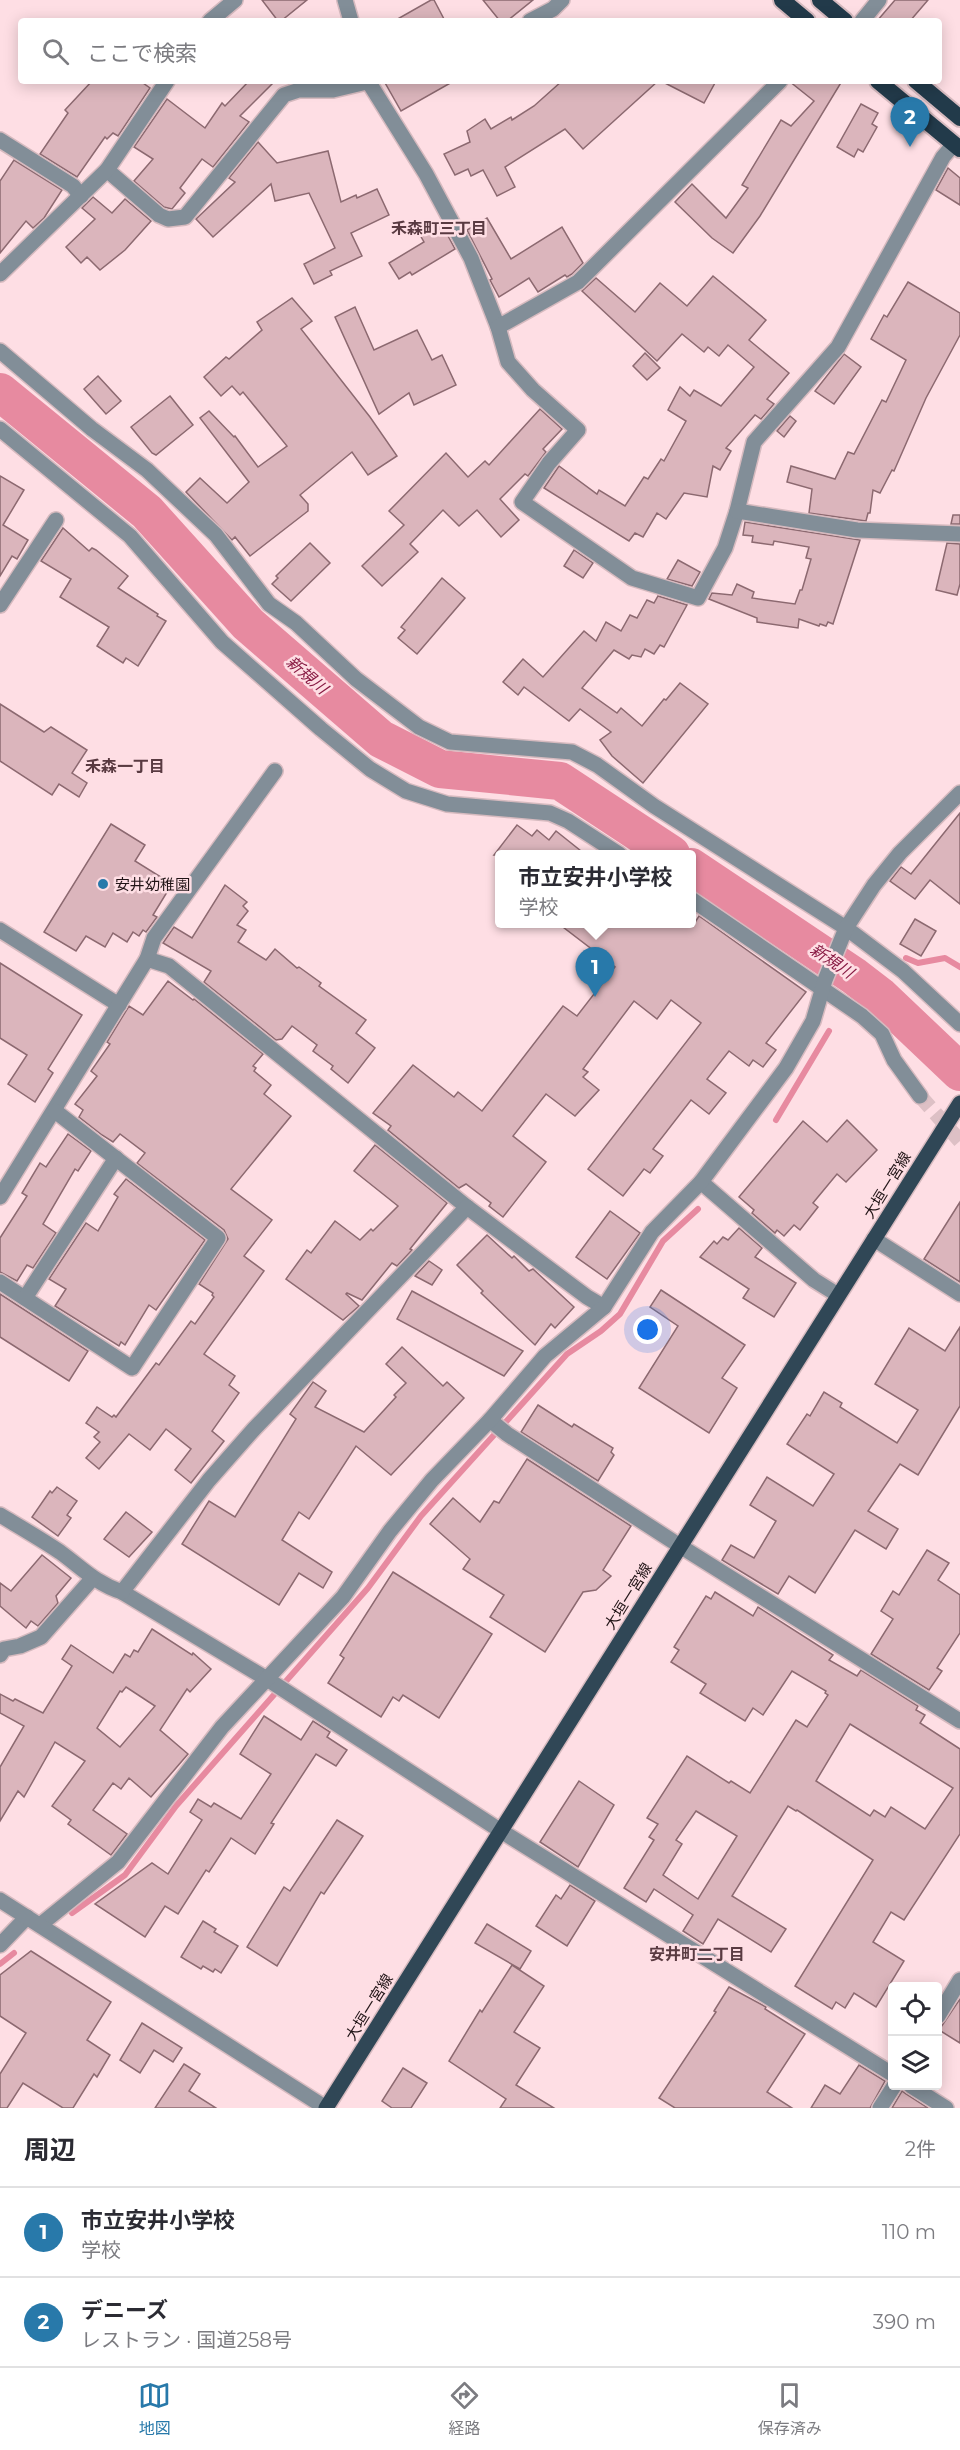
<!DOCTYPE html>
<html lang="ja">
<meta charset="utf-8">
<style>
body{margin:0;font-family:Montserrat,"Noto Sans JP",sans-serif;background:#f2f2f3;color:#2b2b33}
.controls{position:absolute;right:18px;bottom:18px;display:grid;overflow:hidden;border-radius:6px;box-shadow:0 3px 15px #0003}
.controls button{width:54px;height:54px;display:grid;place-items:center;padding:0;border:0;border-bottom:2px solid #e1e1e2;background:#fff;color:#2b2b33;font:30px sans-serif}
.you{position:absolute;left:648px;top:1330px;width:21px;height:21px;margin:-15px;border:4px solid #fff;border-radius:50%;background:#1a73e8;box-shadow:0 0 0 9px #1a73e833}
.badge{display:grid;place-items:center;width:39px;height:39px;border-radius:50%;background:#2879aa;color:#fff;font-size:20px;font-weight:700}
.pin{position:absolute;translate:-50% -50px;filter:drop-shadow(0 2px 3px #0008)}
.pin::after{content:'';position:absolute;top:32px;width:21px;height:18px;background:inherit;clip-path:polygon(0 0,100% 0,50% 100%)}
.popup{position:absolute;left:495px;top:850px;width:201px;height:78px;box-sizing:border-box;display:grid;place-content:center;border-radius:6px;background:#fff;filter:drop-shadow(0 2px 4px #0005);font-size:20px;white-space:nowrap;color:#7c7c81}
.popup b{font-size:22px;color:#2b2b33}
.popup::after{content:'';position:absolute;left:50%;top:100%;margin-left:-12px;border:12px solid transparent;border-top-color:#fff}
.list{margin:0;padding:0;list-style:none}
h2{display:flex;justify-content:space-between;align-items:center;height:78px;margin:0;padding:0 24px;font-size:26px}
h2 small{font-size:20px;font-weight:400;color:#7c7c81}
.list li{display:grid;grid-template-columns:39px 1fr auto;gap:18px;align-items:center;box-sizing:border-box;height:90px;padding:0 24px;border-top:2px solid #e1e1e2}
.list b{display:block;font-size:22px;white-space:nowrap}
.list p{margin:0;font-size:20px;white-space:nowrap;color:#7c7c81}
.list em{font-size:20px;font-style:normal;color:#7c7c81}
.icon{flex:none;width:33px;height:33px;fill:none;stroke:currentColor;stroke-width:2;stroke-linecap:round;stroke-linejoin:round}
.map{position:relative;flex:none;width:960px;height:2108px;overflow:hidden}
.search{position:absolute;background:#fff;box-shadow:0 3px 15px #0003;left:18px;right:18px;top:18px;height:66px;display:flex;align-items:center;gap:15px;box-sizing:border-box;padding:0 21px;border-radius:6px;color:#7c7c81;font-size:22px}
.sheet{height:258px;background:#fff}
nav{display:flex;justify-content:space-around;align-items:center;box-sizing:border-box;height:84px;border-top:2px solid #e1e1e2;background:#fff;font-size:16px;color:#7c7c81}
nav a{display:grid;justify-items:center;gap:3px}
nav .on{color:#2879aa}
.map>svg:first-child{display:block}
.lines{fill:none;stroke-linecap:round;stroke-linejoin:round}
.stream{stroke:#e78aa0;stroke-width:6}
.river{stroke:#e78aa0;stroke-width:38}
.building{fill:#dbb5bc;stroke:#8c6970;stroke-width:1.5;fill-rule:evenodd}
.minor-tunnel{stroke:#ddc0c5;stroke-width:15;stroke-dasharray:15 8;stroke-linecap:butt}
.minor-casing{stroke:#d6babf;stroke-width:18}
.tertiary-casing{stroke:#d6babf;stroke-width:18}
.primary-casing{stroke:#d6babf;stroke-width:18}
.trunk-casing{stroke:#d6babf;stroke-width:20}
.minor{stroke:#828e98;stroke-width:15}
.tertiary{stroke:#828e98;stroke-width:15}
.primary{stroke:#304756;stroke-width:15}
.trunk{stroke:#223a4a;stroke-width:16}
.poi-dot{fill:#2879aa;stroke:#fedee4;stroke-width:2}
.labels{text-anchor:middle;dominant-baseline:central;stroke-width:5;stroke-linejoin:round;paint-order:stroke}
.poi-label{font-size:15px;fill:#211416;stroke:#fedee4;text-anchor:start}
.street-label{font-size:15px;fill:#211416;stroke:#fedee4}
.neighbourhood-label{font-size:16px;font-weight:bold;fill:#593a41;stroke:#fedee4}
.water-label{font-size:16px;font-style:italic;fill:#881a43;stroke:#fedee4}
</style>
<div class="map">
<svg width="960" height="2108" viewBox="0 0 960 2108">
<rect width="100%" height="100%" fill="#fedee4"/>
<g class="lines">
<!-- stream -->
<g class="stream">
<path d="M906 958 918 963 945 958 960 967"/>
<path d="M776 1120 829 1031"/>
<path d="M72 1913 125 1875 176 1806 368 1588 421 1516 567 1354 601 1331 620 1314 663 1241 698 1209"/>
<path d="M0 1964 14 1953"/>
</g>
<!-- river -->
<g class="river">
<path d="M0 392 147 512 248 624 381 739 440 769 560 781 671 854"/>
<path d="M691 867 854 976 880 996 960 1072"/>
</g>
</g>
<!-- building -->
<g class="building">
<path d="M262 0H307L281 21H278Z"/>
<path d="M431 0H434L445 21H394Z"/>
<path d="M483 0H533L507 21H500Z"/>
<path d="M895 0H928L910 21H877Z"/>
<path d="M92 81H140L150 88 118 136 113 133 107 139 105 137 77 177 40 154 68 113 65 110Z"/>
<path d="M249 81H275L240 116 249 122 213 167 202 159 180 188 185 193 172 209 164 207 134 181 153 159 134 147 167 99 205 128 222 103 225 106Z"/>
<path d="M384 81H454L401 111Z"/>
<path d="M562 81H658L583 149 565 129 505 167 515 187 497 196 483 170 471 176 468 169 455 175 444 154 470 142 467 131 485 119 491 129 511 117 512 120 534 106Z"/>
<path d="M661 81H716L704 103Z"/>
<path d="M789 81H842L760 216 733 253 712 238 675 202 692 184 726 218 748 188 742 185 781 120 791 126 814 101Z"/>
<path d="M861 104 878 113 872 124 877 127 863 152 858 149 854 157 837 147Z"/>
<path d="M258 142 277 163 328 151 341 202 356 195 357 198 377 189 389 215 351 233 362 256 330 271 332 275 314 284 304 264 335 248 309 193 275 201 271 184 213 237 196 219 235 182 229 178Z"/>
<path d="M14 160 62 190 44 218 33 228 26 221 0 253V181Z"/>
<path d="M948 168 960 178V205L936 190Z"/>
<path d="M93 197 112 213 125 199 151 221 125 250 100 270 87 257 81 263 66 247 95 219 82 208Z"/>
<path d="M487 218 511 259 562 227 583 263 572 274 567 277 565 275 538 292 529 278 499 297 490 280 492 279 467 230Z"/>
<path d="M441 223 455 249 412 275 410 272 399 279 389 263 424 242 420 235Z"/>
<path d="M713 276 766 320 749 340 789 373 767 399 774 404 761 419 755 415 726 448 731 451 720 470 713 466 707 497 684 493 666 519 657 513 643 537 635 533 629 541 544 488 557 469 559 466 597 494 599 490 625 506 644 477 648 479 661 459 664 461 686 421 668 410 680 387 690 396 694 390 721 406 754 367 728 345 719 356 708 347 704 352 682 334 657 361 582 291 596 278 635 312 660 283 687 306Z"/>
<path d="M908 282 960 313V335L926 398 894 471 892 470 880 493 873 490 870 513H868L866 521 809 513 812 489 787 482 791 466 835 479 848 452 854 454 882 400 886 402 906 360 871 339 884 315 887 317Z"/>
<path d="M292 298 312 321 301 329 370 417 397 456 368 475 352 452 300 495 308 504V511L250 556 235 537 232 540 186 492 200 478 227 503 249 482 200 418 209 411 234 437 235 436 258 467 287 446 243 392 240 395 232 386 221 396 204 377 226 357 229 359 262 330 257 322Z"/>
<path d="M355 307 374 350 417 330 432 360 442 355 456 385 414 405 409 393 379 414 335 317Z"/>
<path d="M645 353 660 368 647 380 633 366Z"/>
<path d="M844 354 861 367 834 404 815 391Z"/>
<path d="M98 376 121 401 106 414 84 389Z"/>
<path d="M170 396 193 425 156 455 152 453 131 427Z"/>
<path d="M540 409 562 429 543 449 546 452 528 476 525 474 500 499 519 520 501 537 477 510 459 526 443 510 410 544 418 552 382 586 362 566 404 525 389 511 446 453 468 477 485 461 489 465Z"/>
<path d="M790 416 796 421 784 437 777 431Z"/>
<path d="M0 476 24 490 3 525 28 540 17 559 12 556 0 576Z"/>
<path d="M953 515H960V524H951Z"/>
<path d="M745 522 860 540 833 624 828 622 826 626 820 624 819 626 799 619 798 628 757 622V618L709 599 712 593 732 595 737 584 754 592 752 598 795 604 800 590H802L811 559 806 558 809 547 774 541 773 545 752 542 753 536 743 535Z"/>
<path d="M63 528 89 551 92 548 96 550 128 576 118 588 158 614 157 616 166 621 138 666 126 658 123 663 97 646 109 627 60 597 71 579 41 561Z"/>
<path d="M310 543 330 563 291 601 272 584 278 578 276 576Z"/>
<path d="M947 543 960 544V584L957 595 936 590Z"/>
<path d="M574 550 593 563 583 578 564 566Z"/>
<path d="M678 560 700 572 692 586 667 579Z"/>
<path d="M442 578 465 598 417 654 398 638 405 630 401 627Z"/>
<path d="M658 596 687 605 664 647 660 645 654 654 645 649 641 657 632 655 629 659 614 650 582 688 617 713 621 708 642 726 664 699 666 700 680 683 708 704 643 783 612 756 600 740 611 732 580 709 569 721 524 687 518 695 503 682 523 659 543 677 584 631 596 641 606 622 621 631 630 615 637 618 647 600 654 603Z"/>
<path d="M0 704 44 732 51 727 87 750 72 773 87 783 79 797 59 784 52 795 0 761Z"/>
<path d="M960 813V904L930 880 915 899 890 881 901 867 911 874Z"/>
<path d="M111 824 145 845 135 861 172 884 153 915 157 917 146 932 143 930 139 936 133 932 127 942 113 933 105 947 86 936 76 951 44 932Z"/>
<path d="M517 825 532 836 537 830 549 840 556 831 586 855H494Z"/>
<path d="M225 885 247 902 243 906 248 911 237 925 246 930 238 942 266 960 275 949 297 968 299 967 321 983 319 986 366 1020 356 1033 375 1048 348 1083 331 1069 333 1066 313 1051 317 1045 292 1026 282 1039 276 1040 204 982 211 971 163 943 174 927 192 938Z"/>
<path d="M699 916 806 992 766 1043 776 1050 763 1067 753 1060 749 1066 729 1051 707 1079 726 1093 709 1114 691 1100 653 1149 663 1156 650 1173 644 1169 623 1196 588 1169 701 1023 671 1000 657 1019 634 1001 583 1069 588 1072 583 1077 599 1090 575 1116 546 1094 513 1136 546 1162 503 1217 489 1206 491 1203 466 1184 459 1188 388 1130 391 1126 373 1113 413 1065 454 1097 458 1092 482 1111 563 1006 577 1016 615 967 559 924H694Z"/>
<path d="M915 919 936 931 921 956 900 944Z"/>
<path d="M0 963 82 1015 48 1069 53 1073 35 1102 8 1084 27 1055 0 1038Z"/>
<path d="M168 981 193 1000 194 999 263 1054 253 1066 256 1068 254 1071 271 1085 264 1094 291 1116 231 1189 272 1220 244 1256 264 1271 204 1354 235 1376 229 1385 239 1393 212 1431 224 1441 191 1483 175 1470 191 1449 166 1429 150 1450 129 1434 99 1469 86 1458 100 1442 94 1437 99 1432 86 1423 97 1407 112 1417 114 1415 116 1417 156 1363 159 1365 191 1321 195 1324 214 1297 212 1295 213 1293 199 1284 228 1239 224 1230 137 1163 145 1153 120 1134 113 1142 102 1135 79 1117 83 1110 75 1104 97 1076 91 1071 110 1044 107 1042 129 1006 143 1015Z"/>
<path d="M847 1120 877 1150 846 1182 837 1174 813 1203 818 1207 800 1230 794 1225 784 1236 777 1230 775 1233 752 1213 754 1210 739 1197 803 1121 827 1142Z"/>
<path d="M68 1134 91 1151 78 1171 75 1169 43 1224 56 1233 33 1268 27 1265 17 1281 0 1272V1238L27 1196 22 1193 40 1163 46 1167Z"/>
<path d="M375 1145 447 1203 410 1249 412 1250 397 1266 392 1263 362 1300 347 1293 346 1294 359 1306 343 1320 286 1279 307 1250 311 1253 335 1221 360 1240 371 1229 373 1231 398 1206 354 1171Z"/>
<path d="M126 1179 205 1240 156 1310 149 1305 125 1345 121 1342 119 1346 55 1306 66 1289 49 1279 86 1223 98 1231 118 1197 114 1194Z"/>
<path d="M960 1202V1282L924 1259Z"/>
<path d="M610 1211 640 1233 607 1279 576 1257Z"/>
<path d="M739 1228 762 1248 755 1257 796 1283 774 1317 743 1298 749 1289 700 1257 714 1241 717 1244 723 1237 728 1240Z"/>
<path d="M487 1235 512 1258 514 1256 529 1271 533 1269 574 1307 555 1328 551 1324 535 1345 481 1293 483 1291 457 1265Z"/>
<path d="M429 1261 442 1270 432 1285 415 1276Z"/>
<path d="M661 1290 745 1345 722 1378 737 1388 709 1433 639 1388 678 1326 650 1307Z"/>
<path d="M412 1291 523 1351 504 1376 397 1319Z"/>
<path d="M0 1294 88 1351 69 1381 0 1337Z"/>
<path d="M960 1327V1406L918 1475 900 1464 868 1511 898 1529 886 1549 855 1530 815 1593 789 1576 778 1594 722 1560 731 1545 754 1558 776 1521 750 1505 767 1477 813 1506 834 1474 787 1444 807 1414 810 1416 824 1392 842 1403 840 1407 897 1443 918 1410 875 1384 909 1328 945 1351Z"/>
<path d="M402 1347 443 1386 447 1382 464 1398 391 1475 356 1446 309 1519 299 1512 282 1540 332 1572 323 1588 299 1573 279 1605 182 1544 209 1501 235 1517 296 1419 290 1414 313 1382 326 1391 315 1407 364 1432 396 1397 394 1395 406 1383 386 1364Z"/>
<path d="M538 1405 572 1427 574 1424 613 1448 611 1452 614 1455 598 1481 521 1432Z"/>
<path d="M527 1459 631 1526 603 1570 611 1576 596 1590 583 1592 545 1652 490 1617 504 1595 463 1569 470 1559 430 1524 453 1498 480 1522 494 1501 499 1503Z"/>
<path d="M57 1487 77 1501 67 1515 71 1518 58 1536 32 1517 50 1491 52 1493Z"/>
<path d="M126 1512 152 1532 129 1557 104 1539Z"/>
<path d="M927 1550 949 1563 938 1580 960 1595V1633L937 1668 942 1671 929 1690 871 1654 893 1619 881 1611 893 1591 899 1595Z"/>
<path d="M42 1555 71 1578 56 1596 58 1603 38 1626 31 1621 26 1628 0 1606V1583L11 1591Z"/>
<path d="M393 1572 492 1634 439 1718 403 1695 399 1701 393 1697 381 1717 328 1683 344 1658 340 1655Z"/>
<path d="M715 1592 753 1616 758 1607 833 1655 829 1660 857 1676 861 1670 918 1706 916 1710 925 1715 920 1723 960 1749V1834L904 1920 891 1912 873 1942 904 1961 876 2007 854 1993 845 2008 836 2002 832 2009 795 1986 873 1860 797 1810 796 1811 788 1806 732 1896 786 1929 771 1952 718 1919 703 1944 683 1931 693 1915 654 1889 646 1902 624 1888 654 1840 649 1837 658 1824 647 1818 687 1756 729 1783 731 1781 750 1793 796 1720 807 1727 828 1695 825 1693 826 1691 792 1671 763 1715 753 1708 745 1721 700 1693 706 1684 671 1662 679 1650 674 1647 706 1596 711 1599ZM850 1724 953 1788 925 1829 891 1807 885 1817 874 1810 870 1816 816 1781ZM696 1811 737 1836 698 1899 663 1875 682 1844 676 1840Z"/>
<path d="M152 1629 192 1655 193 1653 211 1669 190 1692 187 1689 160 1730 188 1754 151 1797 129 1778 121 1789 113 1783 93 1810 127 1834 111 1855 68 1824 71 1820 52 1806 85 1761 55 1742 24 1797 18 1791 0 1821V1767L24 1726 0 1713V1694L13 1701 15 1699 43 1713 72 1666 62 1659 71 1645 113 1673 125 1654 130 1657 134 1650 138 1652ZM126 1687 155 1706 120 1747 97 1728 120 1691 122 1692Z"/>
<path d="M264 1716 301 1740 313 1721 330 1732 327 1737 347 1750 336 1766 316 1754 271 1823 274 1824 255 1854 231 1838 209 1872 206 1870 178 1914 165 1906 145 1937 95 1904 152 1863 168 1874 202 1820 190 1812 198 1799 211 1807 214 1803 241 1819 271 1774 240 1754Z"/>
<path d="M579 1781 614 1805 578 1867 540 1842Z"/>
<path d="M337 1820 363 1836 324 1894 321 1892 277 1966 247 1947 284 1887 290 1891Z"/>
<path d="M570 1885 595 1901 567 1946 536 1926 556 1895 561 1899Z"/>
<path d="M203 1921 216 1929 214 1932 238 1946 221 1973 215 1969 213 1972 203 1966 201 1969 181 1957Z"/>
<path d="M487 1924 531 1951 520 1969 475 1943Z"/>
<path d="M31 1951 111 2002 87 2040 110 2055 97 2077 94 2074 73 2108H63L23 2083 7 2108H0V2074L26 2033 0 2016V1975Z"/>
<path d="M512 1965 544 1986 514 2032 540 2048 516 2085 554 2108H500L506 2099 449 2061 480 2010 482 2012Z"/>
<path d="M729 1987 766 2007 765 2009 805 2034 767 2092 792 2108H675L659 2098 716 2012 714 2011Z"/>
<path d="M960 1999V2043L939 2030Z"/>
<path d="M142 2023 182 2048 173 2062 154 2050 140 2073 120 2060Z"/>
<path d="M184 2064 200 2074 189 2091 216 2108H155Z"/>
<path d="M859 2065 885 2081 870 2108H811L825 2085 840 2094Z"/>
<path d="M403 2068 427 2083 411 2108H392L382 2101Z"/>
<path d="M902 2091 906 2094 928 2108H892Z"/>
</g>
<g class="lines">
<!-- minor-tunnel -->
<path class="minor-tunnel" d="M920 1096 960 1141"/>
<!-- minor casing -->
<g class="minor-casing">
<g id="minor">
<path d="M345 0 351 21"/>
<path d="M210 21 235 0"/>
<path d="M530 21 553 9 562 0"/>
<path d="M862 21 879 0"/>
<path d="M368 81 426 174 471 258 498 327 508 362 533 390 578 430 549 463 522 502 632 578 698 598 725 548 737 511 754 442 838 347 943 157 954 144"/>
<path d="M0 140 73 186 81 196"/>
<path d="M107 170 159 215 168 219 185 217 284 95 299 90H333L371 81"/>
<path d="M0 274 107 170 167 81"/>
<path d="M498 327 578 282 780 81"/>
<path d="M0 351 92 429 147 470 216 535 269 604 296 623 356 679 419 727 450 742 572 752 597 765 654 806 846 928 903 971 960 1024"/>
<path d="M0 429 130 536 222 642 321 729 370 769 406 791 447 804 550 813 568 821 619 854"/>
<path d="M737 511 857 530 960 534"/>
<path d="M0 605 56 520"/>
<path d="M691 899 862 1016 882 1034 894 1060 920 1096"/>
<path d="M0 930 119 1005"/>
<path d="M147 959 169 966 467 1207 587 1297 604 1307"/>
<path d="M701 1182 814 1280 838 1295"/>
<path d="M0 1197 147 959 154 938 275 771"/>
<path d="M874 1239 960 1294"/>
<path d="M0 1282 132 1368 218 1238 55 1111"/>
<path d="M25 1298 116 1158"/>
<path d="M490 1420 507 1434 680 1546 960 1721"/>
<path d="M0 1515C20 1527 41 1539 60 1552 82 1568 95 1583 122 1592L267 1679 501 1831 892 2074"/>
<path d="M122 1592 209 1480 254 1429 467 1207"/>
<path d="M0 1655 4 1649 20 1646 41 1637 92 1579"/>
<path d="M40 1925 118 1862 222 1727 343 1597 390 1531 432 1480 490 1420 545 1356 604 1307 652 1232 701 1182 786 1068 813 1021 825 980 846 928 874 885 900 853 960 793"/>
<path d="M0 1945 27 1917"/>
<path d="M938 2016 960 1980"/>
<path d="M911 2086 946 2108"/>
<path d="M880 2108 894 2086"/>
</g>
</g>
<!-- tertiary casing -->
<g class="tertiary-casing">
<path id="tertiary" d="M0 1900 326 2108"/>
</g>
<!-- primary casing -->
<g class="primary-casing">
<path id="primary" d="M326 2108 960 1103"/>
</g>
<!-- trunk casing -->
<g class="trunk-casing">
<g id="trunk">
<path d="M782 0 807 21"/>
<path d="M820 0 845 21"/>
<path d="M878 81 960 149"/>
<path d="M916 81 960 118"/>
</g>
</g>
<!-- minor -->
<use href="#minor" class="minor"/>
<!-- tertiary -->
<use href="#tertiary" class="tertiary"/>
<!-- primary -->
<use href="#primary" class="primary"/>
<!-- trunk -->
<use href="#trunk" class="trunk"/>
</g>
<!-- markers -->
<circle class="poi-dot" cx="103" cy="884" r="6"/>
<g class="labels">
<!-- poi labels -->
<g class="poi-label">
<text x="115" y="884">安井幼稚園</text>
</g>
<!-- street labels -->
<g class="street-label">
<text transform="translate(887 1185) rotate(-58)">大垣一宮線</text>
<text transform="translate(628 1596) rotate(-58)">大垣一宮線</text>
<text transform="translate(369 2007) rotate(-58)">大垣一宮線</text>
</g>
<!-- neighbourhood labels -->
<g class="neighbourhood-label">
<text x="439" y="228">禾森町三丁目</text>
<text x="125" y="766">禾森一丁目</text>
<text x="697" y="1954">安井町二丁目</text>
</g>
<!-- water labels -->
<g class="water-label">
<text transform="translate(307 675) rotate(41)">新規川</text>
<text transform="translate(832 961) rotate(34)">新規川</text>
</g>
</g>
</svg>
<div class="controls">
<button><svg class="icon" aria-label="locate" viewBox="0 0 24 24"><circle cx="12" cy="12" r="6"/><path d="M12 2v4M12 18v4M2 12h4M18 12h4"/></svg></button>
<button><svg class="icon" aria-label="layers" viewBox="0 0 24 24"><path d="M12 4l9 5-9 5-9-5zM3 14l9 5 9-5"/></svg></button>
</div>
<div class="you"></div>
<div class="pin badge" style="left:595px;top:997px">1</div>
<div class="popup"><b>市立安井小学校</b>学校</div>
<div class="pin badge" style="left:910px;top:147px">2</div>
<div class="search"><svg class="icon" aria-label="search" viewBox="0 0 24 24"><circle cx="10" cy="10" r="6"/><path d="M15 15l6 6"/></svg>ここで検索</div>
</div>
<section class="sheet">
<h2>周辺<small>2件</small></h2>
<ul class="list">
<li><span class="badge">1</span><div><b>市立安井小学校</b><p>学校</p></div><em>110 m</em></li>
<li><span class="badge">2</span><div><b>デニーズ</b><p>レストラン · 国道258号</p></div><em>390 m</em></li>
</ul>
</section>
<nav>
<a class="on"><svg class="icon" aria-label="map" viewBox="0 0 24 24"><path d="M3 6l6-2 6 2 6-2v14l-6 2-6-2-6 2zM9 4v14M15 6v14"/></svg>地図</a>
<a><svg class="icon" aria-label="directions" viewBox="0 0 24 24"><path d="M12 3l9 9-9 9-9-9zM9 14v-3h6M13 9l2 2-2 2"/></svg>経路</a>
<a><svg class="icon" aria-label="saved" viewBox="0 0 24 24"><path d="M7 4h10v16l-5-4-5 4z"/></svg>保存済み</a>
</nav>
